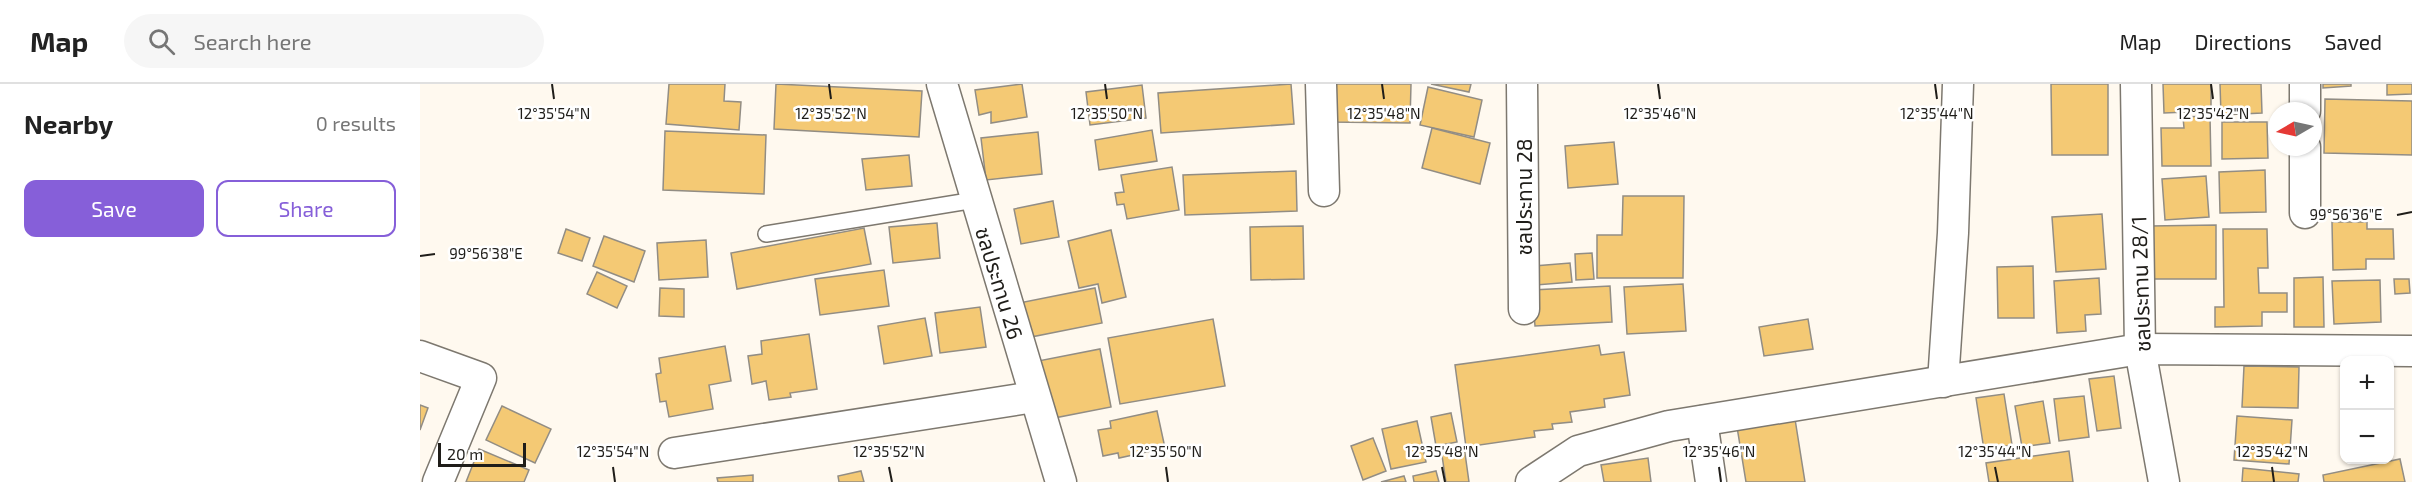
<!DOCTYPE html>
<meta charset="utf-8">
<style>
body{margin:0;font-family:"Exo 2","Noto Sans Thai",sans-serif;background:#f6f6f6;color:#222}
.controls{position:absolute;right:18px;bottom:18px;display:grid;overflow:hidden;border-radius:12px;box-shadow:0 2px 4px #0004}
.controls button{width:54px;height:54px;display:grid;place-items:center;padding:0;border:0;border-bottom:2px solid #e0e0e0;background:#fff;color:#222;font:30px sans-serif}
.compass{position:absolute;left:1848px;top:18px;width:54px;height:54px;border-radius:50%;background:#fff;box-shadow:0 2px 4px #0004;rotate:261deg}
.scale{position:absolute;left:18px;bottom:15px;width:88px;box-sizing:border-box;padding-left:6px;border:3px solid #1f1d19;border-top:0;font-size:16px;line-height:21px;white-space:nowrap;color:#1f1d19;-webkit-text-stroke:4px #fff;paint-order:stroke}
.list{margin:0;padding:0;list-style:none}
h2{display:flex;justify-content:space-between;align-items:center;height:78px;margin:0;padding:0 24px;font-size:26px}
h2 small{font-size:20px;font-weight:400;color:#767676}
.actions{display:flex;gap:12px;padding:18px 24px}
.actions a{flex:1;padding:14px 0;border:2px solid #865fd9;border-radius:12px;text-align:center;font-size:21px;color:#865fd9}
.actions .main{background:#865fd9;color:#fff}
.icon{flex:none;width:33px;height:33px;fill:none;stroke:currentColor;stroke-width:2;stroke-linecap:round;stroke-linejoin:round}
.map{position:relative;flex:none;width:1992px;height:398px;overflow:hidden}
header{display:flex;align-items:center;gap:36px;box-sizing:border-box;height:84px;padding:0 30px;background:#fff;border-bottom:2px solid #e0e0e0}
header strong{font-size:28px}
nav{display:flex;gap:33px;margin-inline-start:auto;font-size:21px}
.search{width:420px;height:54px;background:#f6f6f6;display:flex;align-items:center;gap:15px;box-sizing:border-box;padding:0 21px;border-radius:33px;color:#767676;font-size:22px}
main{display:flex}
aside{flex:1;background:#fff}
.map>svg:first-child{display:block}
.building{fill:#f4c974;stroke:#928d84;stroke-width:1.5}
.lines{fill:none;stroke-linecap:round;stroke-linejoin:round}
.lane-casing{stroke:#7d786f;stroke-width:18}
.street-casing{stroke:#7d786f;stroke-width:33}
.lane{stroke:#fff;stroke-width:15}
.street{stroke:#fff;stroke-width:30}
.ticks{fill:none;stroke:#1f1d19;stroke-width:2}
.labels{text-anchor:middle;dominant-baseline:central;stroke-width:5;stroke-linejoin:round;paint-order:stroke}
.street-label{font-size:21px;fill:#1f1d19;stroke:#fff}
.ticks-label{font-size:15px;text-anchor:middle;fill:#1f1d19;stroke:#fff;stroke-width:5;stroke-linejoin:round;paint-order:stroke}
</style>
<header>
<strong>Map</strong>
<div class="search"><svg class="icon" aria-label="search" viewBox="0 0 24 24"><circle cx="10" cy="10" r="6"/><path d="M15 15l6 6"/></svg>Search here</div>
<nav><a>Map</a><a>Directions</a><a>Saved</a></nav>
</header>
<main>
<aside>
<h2>Nearby<small>0 results</small></h2>
<ul class="list">
</ul>
<div class="actions"><a class="main">Save</a><a>Share</a></div>
</aside>
<div class="map">
<svg width="1992" height="398" viewBox="0 0 1992 398">
<rect width="100%" height="100%" fill="#fff9ef"/>
<!-- building -->
<g class="building">
<path d="M249 0H305L304 17 321 18 319 46 246 40Z"/>
<path d="M356 0 502 7 499 53 354 45Z"/>
<path d="M602 0 607 33 571 39V28L559 31 555 6Z"/>
<path d="M871 0 874 40 741 49 738 9Z"/>
<path d="M910 0H991L990 39 909 38Z"/>
<path d="M1011 0H1051L1049 8Z"/>
<path d="M1631 0H1688V71H1632Z"/>
<path d="M1743 0H1791V27L1744 29Z"/>
<path d="M1800 0H1841L1842 29 1801 31Z"/>
<path d="M1903 0H1931V2L1903 4Z"/>
<path d="M1967 0H1992V10L1967 11Z"/>
<path d="M722 1 726 34 670 41 666 8Z"/>
<path d="M1008 3 1062 16 1054 53 1000 41Z"/>
<path d="M1905 15 1992 17V71L1904 69Z"/>
<path d="M1790 32 1791 82H1742L1741 44H1764L1763 33Z"/>
<path d="M1802 38H1847L1848 74 1802 75Z"/>
<path d="M1012 44 1070 59 1060 100 1002 84Z"/>
<path d="M732 46 737 77 679 86 675 56Z"/>
<path d="M245 47 346 51 344 110 243 106Z"/>
<path d="M618 48 622 90 566 96 561 54Z"/>
<path d="M1194 58 1198 100 1148 104 1145 62Z"/>
<path d="M489 71 492 102 446 106 442 75Z"/>
<path d="M752 83 759 126 707 135 704 120 697 121 695 109 704 108 701 91Z"/>
<path d="M1845 86 1846 128 1800 129 1799 88Z"/>
<path d="M876 87 877 127 765 131 763 91Z"/>
<path d="M1786 92 1789 133 1745 136 1742 95Z"/>
<path d="M1203 112H1264L1263 194H1177V151H1202Z"/>
<path d="M633 117 639 153 601 160 594 125Z"/>
<path d="M1682 130 1686 185 1636 188 1632 133Z"/>
<path d="M1912 138H1947V145H1973L1974 175H1946V185L1913 186Z"/>
<path d="M517 139 520 174 473 179 469 143Z"/>
<path d="M1796 141V195H1730V142Z"/>
<path d="M883 142 884 195 831 196 830 143Z"/>
<path d="M444 144 451 180 317 205 311 169Z"/>
<path d="M146 145 170 154 162 177 138 169Z"/>
<path d="M1803 145H1847L1848 184H1838L1839 209H1867V228H1842V242L1795 243V223H1804Z"/>
<path d="M691 146 706 213 682 219 678 200 659 204 648 157Z"/>
<path d="M184 152 225 167 214 198 173 182Z"/>
<path d="M286 156 288 193 239 196 237 159Z"/>
<path d="M1172 169 1174 195 1156 196 1155 170Z"/>
<path d="M1150 179 1152 198 1116 201 1114 182Z"/>
<path d="M1613 182 1614 234H1578L1577 183Z"/>
<path d="M464 186 469 222 400 231 395 195Z"/>
<path d="M177 188 207 202 197 224 167 210Z"/>
<path d="M1903 193 1904 243H1874V194Z"/>
<path d="M1679 194 1681 230 1665 231 1666 247 1637 249 1634 197Z"/>
<path d="M1974 195H1989L1990 209 1975 210Z"/>
<path d="M1960 196 1961 238 1914 240 1912 197Z"/>
<path d="M1263 200 1266 247 1207 250 1204 203Z"/>
<path d="M1190 202 1192 238 1115 242 1112 206Z"/>
<path d="M240 204 264 205V233L239 232Z"/>
<path d="M675 204 682 239 606 254 599 219Z"/>
<path d="M560 223 566 263 520 269 515 229Z"/>
<path d="M505 234 512 272 464 280 458 242Z"/>
<path d="M793 235 805 302 700 320 688 254Z"/>
<path d="M1388 235 1393 265 1344 272 1339 243Z"/>
<path d="M389 250 397 305 370 309 371 313 349 316 346 297 332 300 328 272 342 270 341 257Z"/>
<path d="M1179 261 1181 271 1204 268 1210 311 1184 315 1185 323 1150 328 1152 338 1132 340 1133 345 1114 347 1115 353 1046 363 1035 281Z"/>
<path d="M305 262 311 297 289 301 293 325 249 333 246 317 240 318 236 290 241 289 239 274Z"/>
<path d="M680 265 691 323 629 335 618 277Z"/>
<path d="M1824 282 1879 283 1878 324 1822 323Z"/>
<path d="M1694 292 1701 344 1677 347 1669 295Z"/>
<path d="M1584 310 1592 361 1564 366 1556 314Z"/>
<path d="M1664 312 1669 353 1639 357 1634 315Z"/>
<path d="M1623 317 1630 359 1602 363 1595 322Z"/>
<path d="M0 321 8 324 0 346Z"/>
<path d="M82 322 131 345 115 379 66 356Z"/>
<path d="M737 327 745 364 699 374 698 369 683 372 678 346 691 344 690 337Z"/>
<path d="M1031 329 1037 358 1016 362 1011 333Z"/>
<path d="M1817 332 1872 336 1869 380 1814 376Z"/>
<path d="M1375 335 1385 398H1326L1317 343Z"/>
<path d="M997 337 1006 378 971 385 962 345Z"/>
<path d="M953 354 966 387 943 396 931 362Z"/>
<path d="M1044 362 1049 398H1026L1021 365Z"/>
<path d="M59 365 109 386 104 398H46Z"/>
<path d="M1649 367 1653 398H1569L1566 379Z"/>
<path d="M1228 374 1231 398H1184L1181 381Z"/>
<path d="M1980 375 1985 398H1904L1903 391Z"/>
<path d="M1823 384 1879 390 1878 398H1822Z"/>
<path d="M441 387 444 398H419L418 392Z"/>
<path d="M1016 387 1019 398H994L993 392Z"/>
<path d="M333 391V398H298L297 394Z"/>
<path d="M984 392 986 398H961Z"/>
</g>
<g class="lines">
<!-- lane casing -->
<g class="lane-casing">
<path id="lane" d="M346 150 555 116"/>
</g>
<!-- street casing -->
<g class="street-casing">
<g id="street">
<path d="M522 0 641 398"/>
<path d="M901 0 904 107"/>
<path d="M1102 0 1104 225"/>
<path d="M1716 0 1720 265 1744 398"/>
<path d="M1885 27V0"/>
<path d="M1885 129V63"/>
<path d="M0 272 61 294 18 398"/>
<path d="M1523 298 1533 149 1538 0"/>
<path d="M1282 337 1291 398"/>
<path d="M254 369 614 313"/>
<path d="M1111 398 1158 367 1249 342 1720 265 1992 267"/>
</g>
</g>
<!-- lane -->
<use href="#lane" class="lane"/>
<!-- street -->
<use href="#street" class="street"/>
</g>
<!-- ticks -->
<path class="ticks" d="M132 0 134 15M409 0 411 15M685 0 687 15M962 0 964 15M1238 0 1240 15M1515 0 1517 15M1791 0 1793 15M1977 131 1992 128M0 172 15 170M193 383 195 398M469 383 472 398M746 383 748 398M1022 383 1025 398M1299 383 1301 398M1575 383 1578 398M1852 383 1854 398"/>
<g class="labels">
<!-- street labels -->
<g class="street-label">
<text transform="translate(1103 113) rotate(-90)">ชลประทาน 28</text>
<text transform="translate(580 199) rotate(73)">ชลประทาน 26</text>
<text transform="translate(1720 200) rotate(-92)">ชลประทาน 28/1</text>
</g>
</g>
<g class="ticks-label">
<text x="134" y="35">12°35'54"N</text>
<text x="411" y="35">12°35'52"N</text>
<text x="687" y="35">12°35'50"N</text>
<text x="964" y="35">12°35'48"N</text>
<text x="1240" y="35">12°35'46"N</text>
<text x="1517" y="35">12°35'44"N</text>
<text x="1793" y="35">12°35'42"N</text>
<text x="1926" y="136">99°56'36"E</text>
<text x="66" y="175">99°56'38"E</text>
<text x="193" y="373">12°35'54"N</text>
<text x="469" y="373">12°35'52"N</text>
<text x="746" y="373">12°35'50"N</text>
<text x="1022" y="373">12°35'48"N</text>
<text x="1299" y="373">12°35'46"N</text>
<text x="1575" y="373">12°35'44"N</text>
<text x="1852" y="373">12°35'42"N</text>
</g>
</svg>
<div class="controls">
<button>+</button>
<button>−</button>
</div>
<svg class="compass" viewBox="-18 -18 36 36"><path d="M0-13l5 13h-10z" fill="#e53935"/><path d="M0 13l5-13h-10z" fill="#767676"/></svg>
<div class="scale">20 m</div>
</div>
</main>
